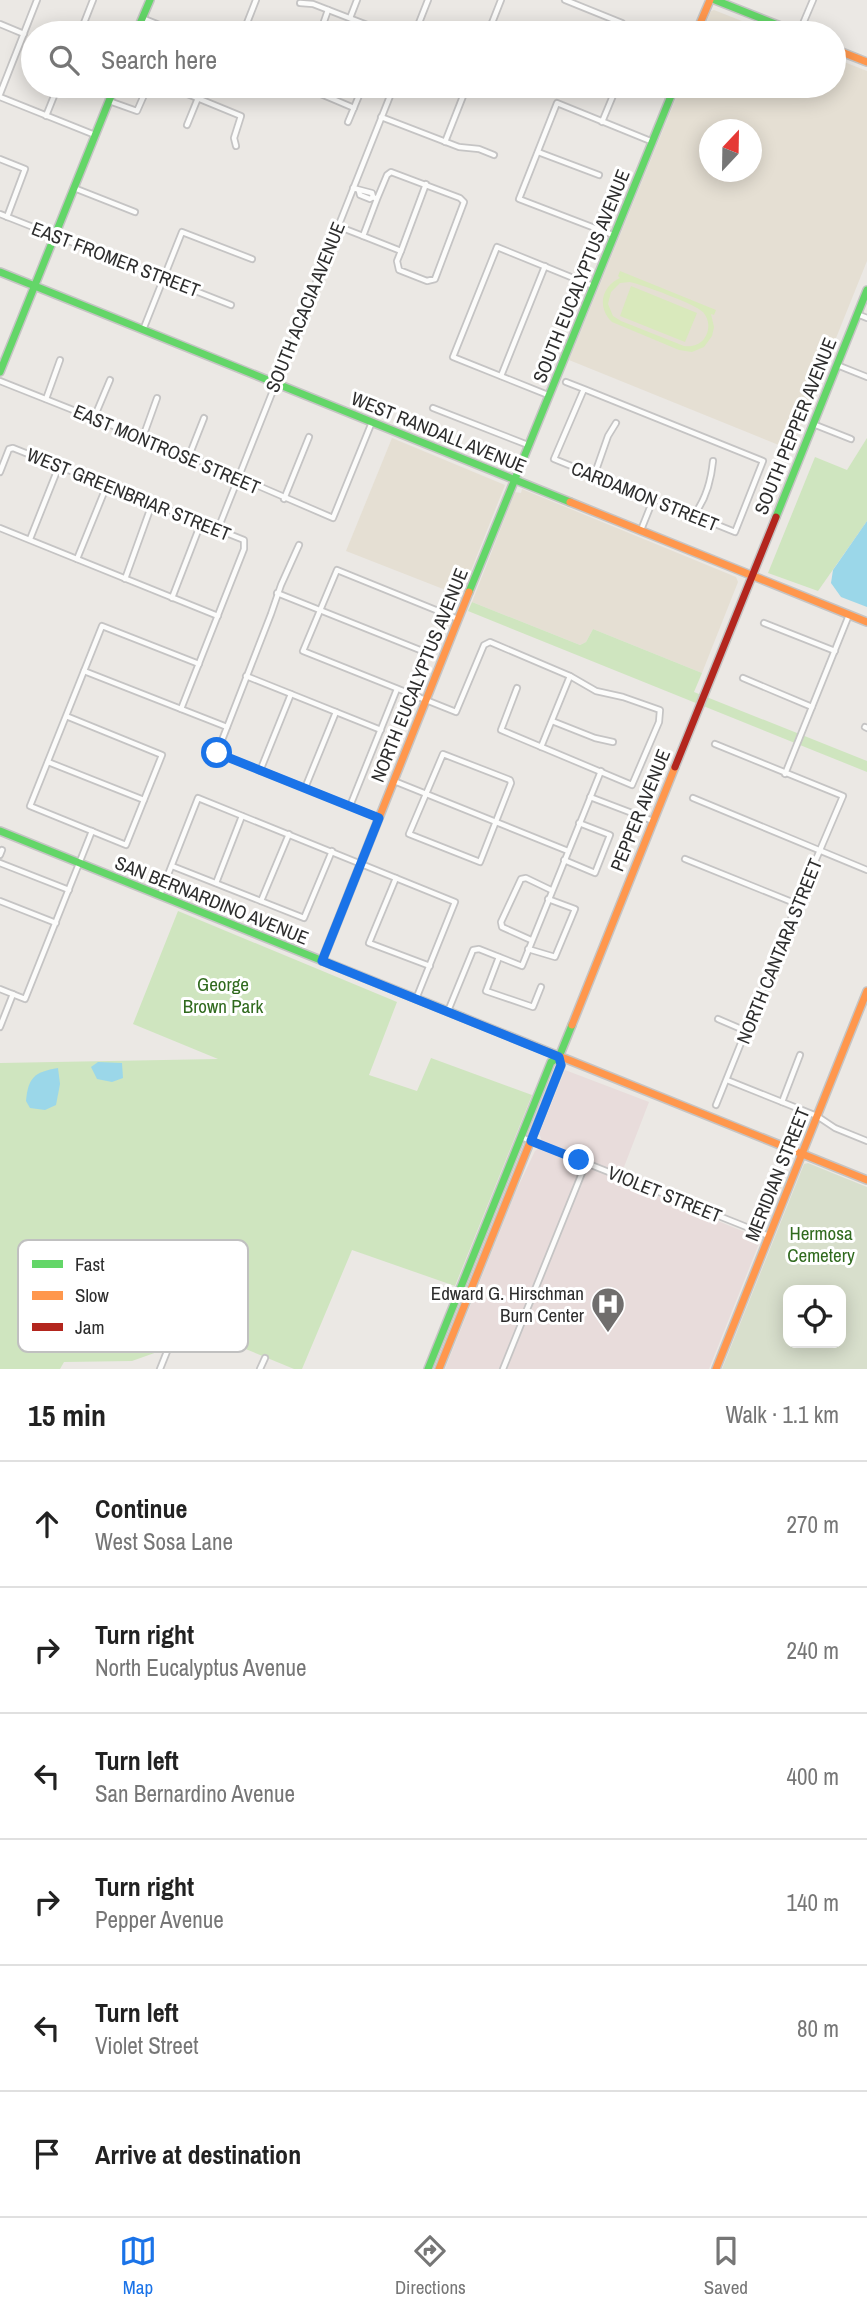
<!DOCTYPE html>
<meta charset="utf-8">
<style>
body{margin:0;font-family:"Archivo Narrow",sans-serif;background:#f6f6f6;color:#222}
.controls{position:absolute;right:21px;bottom:21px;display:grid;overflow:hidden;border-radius:14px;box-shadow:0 4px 18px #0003}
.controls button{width:63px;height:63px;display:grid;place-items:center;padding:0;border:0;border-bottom:2px solid #e0e0e0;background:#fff;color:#222;font:35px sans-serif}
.compass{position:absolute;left:699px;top:119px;width:63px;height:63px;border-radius:50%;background:#fff;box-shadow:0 4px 18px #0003;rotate:22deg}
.stop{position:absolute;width:21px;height:21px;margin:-16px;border:5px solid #1a73e8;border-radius:50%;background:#fff}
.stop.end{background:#1a73e8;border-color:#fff;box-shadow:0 2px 7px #0008}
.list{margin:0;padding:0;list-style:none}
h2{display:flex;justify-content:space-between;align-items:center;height:91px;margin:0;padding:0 28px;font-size:30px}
h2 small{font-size:23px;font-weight:400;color:#767676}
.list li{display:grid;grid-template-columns:46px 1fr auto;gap:21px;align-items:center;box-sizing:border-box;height:126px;padding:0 28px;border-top:2px solid #e0e0e0}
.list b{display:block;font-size:26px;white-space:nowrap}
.list p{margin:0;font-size:23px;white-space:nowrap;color:#767676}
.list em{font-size:23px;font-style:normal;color:#767676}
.icon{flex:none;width:38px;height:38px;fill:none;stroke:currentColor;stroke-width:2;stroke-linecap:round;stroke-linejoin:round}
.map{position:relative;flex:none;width:867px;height:1369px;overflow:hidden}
.search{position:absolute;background:#fff;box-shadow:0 4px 18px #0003;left:21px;right:21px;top:21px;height:77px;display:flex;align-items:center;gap:18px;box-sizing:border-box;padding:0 24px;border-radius:38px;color:#767676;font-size:26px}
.sheet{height:847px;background:#fff}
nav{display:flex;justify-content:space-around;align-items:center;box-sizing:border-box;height:98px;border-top:2px solid #e0e0e0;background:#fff;font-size:19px;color:#767676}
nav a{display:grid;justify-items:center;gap:4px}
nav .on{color:#1a73e8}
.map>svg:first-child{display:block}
.education{fill:#e5dfd3;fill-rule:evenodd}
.medical{fill:#e8dcdb}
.green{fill:#cfe5bf}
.cemetery{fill:#d8dfcc;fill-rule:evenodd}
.pitch{fill:#d9e9bc;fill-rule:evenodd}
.water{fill:#9bd7e9}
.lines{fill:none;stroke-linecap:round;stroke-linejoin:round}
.street-casing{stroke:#c5c4c4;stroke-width:8}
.fast-casing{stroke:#c5c4c4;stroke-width:10}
.slow-casing{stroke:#c5c4c4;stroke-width:10}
.jam-casing{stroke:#c5c4c4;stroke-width:10}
.street{stroke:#fcfcfb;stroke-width:4.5}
.fast{stroke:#63d668;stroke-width:7}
.slow{stroke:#ff974d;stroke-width:7}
.jam{stroke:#b3261e;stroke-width:7}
.route{stroke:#1a73e8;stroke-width:9}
.labels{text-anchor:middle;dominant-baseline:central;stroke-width:6;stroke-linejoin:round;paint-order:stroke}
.street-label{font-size:19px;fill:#2d2d2d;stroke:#fff}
.park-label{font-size:19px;fill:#306a1e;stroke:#fff}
.poi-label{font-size:19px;fill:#2d2d2d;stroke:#fff;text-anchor:end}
.key{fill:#fff;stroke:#c0c0c0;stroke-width:2}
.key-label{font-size:19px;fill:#2d2d2d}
</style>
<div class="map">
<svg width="867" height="1369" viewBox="0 0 867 1369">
<rect width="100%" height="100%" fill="#ebe8e4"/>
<!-- education -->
<g class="education">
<path d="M714 10 772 33H702L711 11Z"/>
<path d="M834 58 867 71V261L791 450 569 360 681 86H834ZM710 130H752V172H710Z"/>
<path d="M392 438 505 485 461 596 346 551Z"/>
<path d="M522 489 736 577 738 582 702 673 593 629 586 642 580 645 472 602 515 492 521 493Z"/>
</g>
<!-- medical -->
<path class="medical" d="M565 1070 649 1102 619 1180 759 1238 760 1241 709 1369H445L516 1191 535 1151 538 1149 541 1138 539 1134Z"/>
<!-- green -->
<g class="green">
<path d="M867 438V521L818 591 768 573 815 457 847 470Z"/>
<path d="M472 602 580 645 586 642 593 629 702 673 694 692 867 761V772L468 611Z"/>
<path d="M178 911 397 1002 369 1075 417 1091 431 1058 532 1095 455 1286 352 1250 302 1369H294L173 1319 160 1351 132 1361 64 1362 60 1369H0V1063L218 1059 133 1024Z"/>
</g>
<!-- cemetery -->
<path class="cemetery" d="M808 1163 867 1187V1369H722L804 1164ZM788 1290H841V1343H788Z"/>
<!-- pitch -->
<g class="pitch">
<path d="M620 271 716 310 714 315 711 314 714 327 712 336 704 347 692 352 679 350 612 322C597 307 601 287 620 278L618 276ZM630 282C643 285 695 304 703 312 710 320 710 331 704 339 699 345 692 347 684 346L621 321 613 316 608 304 611 292 620 283Z"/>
<path d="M631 286 697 313 685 342 620 316Z"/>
</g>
<!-- water -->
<g class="water">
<path d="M867 521V607L841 597 831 583 833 570Z"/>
<path d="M98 1062 122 1063 123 1078 112 1082 97 1079 91 1067Z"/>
<path d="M58 1068 60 1084 56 1105 45 1110 30 1108 26 1101C28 1077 35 1072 58 1068Z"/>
</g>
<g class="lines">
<!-- street casing -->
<g class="street-casing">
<g id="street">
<path d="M565 0 622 23 630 33"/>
<path d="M300 3 313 4 375 28 381 33"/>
<path d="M142 18 179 33"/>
<path d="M350 18 357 0"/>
<path d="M0 24 24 34"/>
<path d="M491 24 516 33"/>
<path d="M418 25 438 33"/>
<path d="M80 33 93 0"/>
<path d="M243 33 256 0"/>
<path d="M320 33 328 10"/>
<path d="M415 33 428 0"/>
<path d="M488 33 501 0"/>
<path d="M799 33 813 0"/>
<path d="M168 86 241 116 234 138 236 146"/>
<path d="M302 86 354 108"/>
<path d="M649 86 671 95"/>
<path d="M220 92 222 86"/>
<path d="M0 94 37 0"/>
<path d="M0 97 95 135"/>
<path d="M109 101 137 111 148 86"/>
<path d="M46 116 58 86"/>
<path d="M381 117 459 147 479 149 494 155"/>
<path d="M348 122 363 86"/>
<path d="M602 122 617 86"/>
<path d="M187 125 198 98"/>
<path d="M445 142 467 86"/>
<path d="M538 152 599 175"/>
<path d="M0 159 25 169 7 217"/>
<path d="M74 188 135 212"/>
<path d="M353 188 372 193 373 197 377 199 363 236 401 251 397 261 399 270 427 281 435 279 464 202 460 198 391 172 387 175 377 199"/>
<path d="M359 191 360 195 370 199 373 197"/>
<path d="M0 214 231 305"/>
<path d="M345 229 363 236"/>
<path d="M613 235 519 199 557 103 653 142"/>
<path d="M401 251 426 184"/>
<path d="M857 314 867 318"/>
<path d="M143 330 182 232 252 259"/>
<path d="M837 365 867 377"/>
<path d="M501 376 545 266"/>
<path d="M0 381 189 456 333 518 372 422"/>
<path d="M566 382 584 389 763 461 735 532 554 459 584 389"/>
<path d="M548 395 453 357 497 247 593 286"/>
<path d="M46 399 60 360"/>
<path d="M433 408 528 445"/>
<path d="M94 418 110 380"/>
<path d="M813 424 851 439"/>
<path d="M143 437 157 398"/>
<path d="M189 456 204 418"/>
<path d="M0 472 9 449 13 448 244 540V549L181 709"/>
<path d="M594 476 608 436 616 423"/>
<path d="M284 499 309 437"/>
<path d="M693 516C706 500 711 481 713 461"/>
<path d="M0 528 218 616"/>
<path d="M218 529 394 86"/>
<path d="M641 530 653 500"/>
<path d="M30 539 59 466"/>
<path d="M299 545 281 585 271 614 217 753 379 818"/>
<path d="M77 559 107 485"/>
<path d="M125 579 152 504"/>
<path d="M277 593 425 652"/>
<path d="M172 598 201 523"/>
<path d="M458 619 337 570 303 651 456 712 484 645 490 642 570 676 596 691 623 697 660 710 659 722 632 785 501 730 517 688"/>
<path d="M764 623 835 651"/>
<path d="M84 671 227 727"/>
<path d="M246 676 381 730"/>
<path d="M743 678 812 707"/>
<path d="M66 716 162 755 126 845 30 806 102 626 199 664"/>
<path d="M552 721 595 738 613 742"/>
<path d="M865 727 867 728"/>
<path d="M715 744 843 796 797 904 716 1105"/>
<path d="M541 747 570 676"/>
<path d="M443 754 510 780 511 783 480 862 409 834Z"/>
<path d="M48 762 144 800"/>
<path d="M260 771 291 694"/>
<path d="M785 774 849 615"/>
<path d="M394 781 568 851"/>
<path d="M305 788 336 712"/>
<path d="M590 797 653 821"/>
<path d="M693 798 867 870"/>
<path d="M350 806 397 689"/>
<path d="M0 855 2 850"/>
<path d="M685 859 797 904"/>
<path d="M564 860 595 873 610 835 579 823"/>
<path d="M0 863 69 890"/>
<path d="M172 866 304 918 332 851"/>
<path d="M396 878 369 943 430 966"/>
<path d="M216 883 242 816"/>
<path d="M160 895 198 798 455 902 416 999"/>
<path d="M0 901 56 923"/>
<path d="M261 901 289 834"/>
<path d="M531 940 502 927 501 922 521 879 526 878 551 890"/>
<path d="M528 949 555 957 575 909 548 899"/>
<path d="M499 957 486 991 533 1007 541 987"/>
<path d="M0 989 25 999 92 831"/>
<path d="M448 1011 473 950 479 949 522 966 601 771"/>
<path d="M718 1019 746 1031"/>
<path d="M0 1027 13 994"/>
<path d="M727 1080 817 1116 835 1128 867 1141"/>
<path d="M782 1102 800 1055"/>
<path d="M521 1137 769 1236"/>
<path d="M160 1369 178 1324"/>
<path d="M260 1369 265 1358"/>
<path d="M503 1369 586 1163"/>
</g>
</g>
<!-- fast casing -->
<g class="fast-casing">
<g id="fast">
<path d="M715 0 798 33"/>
<path d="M136 33 150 0"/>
<path d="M0 272 570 502"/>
<path d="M0 372 115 86"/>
<path d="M776 517 867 290"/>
<path d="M469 592 675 86"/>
<path d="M0 831 462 1017"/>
<path d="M428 1369 551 1062 559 1057 572 1025"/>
</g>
</g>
<!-- slow casing -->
<g class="slow-casing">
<g id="slow">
<path d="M696 33 710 0"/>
<path d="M834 49 867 62"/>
<path d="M570 502 867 622"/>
<path d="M322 961 469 592"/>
<path d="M462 1017 867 1180"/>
<path d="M572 1025 675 767"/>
<path d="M439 1369 561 1065 559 1057"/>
<path d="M716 1369 867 991"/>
</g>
</g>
<!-- jam casing -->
<g class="jam-casing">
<path id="jam" d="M675 767 776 517"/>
</g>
<!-- street -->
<use href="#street" class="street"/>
<!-- fast -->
<use href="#fast" class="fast"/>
<!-- slow -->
<use href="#slow" class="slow"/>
<!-- jam -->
<use href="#jam" class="jam"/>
</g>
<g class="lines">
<!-- route -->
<path class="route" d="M217 753 379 818 322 961 559 1057 561 1065 531 1141 579 1160"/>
</g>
<!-- icons -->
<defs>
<g id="hospital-pin" transform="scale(1.75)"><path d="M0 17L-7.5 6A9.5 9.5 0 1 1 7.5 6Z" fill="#706e6d" stroke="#fff"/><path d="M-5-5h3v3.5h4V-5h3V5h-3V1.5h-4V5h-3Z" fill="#fff"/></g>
</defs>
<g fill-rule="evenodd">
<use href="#hospital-pin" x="608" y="1304"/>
</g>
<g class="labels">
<!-- street labels -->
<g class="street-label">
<text transform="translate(116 259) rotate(21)">EAST FROMER STREET</text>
<text transform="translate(581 276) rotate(-68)">SOUTH EUCALYPTUS AVENUE</text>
<text transform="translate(305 307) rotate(-68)">SOUTH ACACIA AVENUE</text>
<text transform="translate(795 426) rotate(-68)">SOUTH PEPPER AVENUE</text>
<text transform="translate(439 432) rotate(22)">WEST RANDALL AVENUE</text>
<text transform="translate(167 449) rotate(23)">EAST MONTROSE STREET</text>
<text transform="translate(129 494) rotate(22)">WEST GREENBRIAR STREET</text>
<text transform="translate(645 496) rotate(22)">CARDAMON STREET</text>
<text transform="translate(419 675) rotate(-68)">NORTH EUCALYPTUS AVENUE</text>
<text transform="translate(640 810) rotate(-68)">PEPPER AVENUE</text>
<text transform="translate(212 900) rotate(22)">SAN BERNARDINO AVENUE</text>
<text transform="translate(779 951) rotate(-68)">NORTH CANTARA STREET</text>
<text transform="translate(777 1174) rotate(-68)">MERIDIAN STREET</text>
<text transform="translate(665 1194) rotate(22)">VIOLET STREET</text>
</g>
<!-- park labels -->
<g class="park-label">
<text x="223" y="984">George<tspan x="223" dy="22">Brown Park</tspan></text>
<text x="821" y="1233">Hermosa<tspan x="821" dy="22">Cemetery</tspan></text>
</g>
<!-- poi labels -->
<g class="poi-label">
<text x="584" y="1293">Edward G. Hirschman<tspan x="584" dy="22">Burn Center</tspan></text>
</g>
</g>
<!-- legend -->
<rect x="18" y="1240" width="230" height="112" rx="10" class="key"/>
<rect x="32" y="1260" width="31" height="8" fill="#63d668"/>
<rect x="32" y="1291" width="31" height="9" fill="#ff974d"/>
<rect x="32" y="1323" width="31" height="8" fill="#b3261e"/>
<g class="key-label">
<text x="75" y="1271">Fast</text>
<text x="75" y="1302">Slow</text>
<text x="75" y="1334">Jam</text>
</g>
</svg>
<div class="controls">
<button><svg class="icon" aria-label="locate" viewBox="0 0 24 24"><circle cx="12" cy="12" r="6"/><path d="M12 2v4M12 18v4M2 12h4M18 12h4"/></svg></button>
</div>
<svg class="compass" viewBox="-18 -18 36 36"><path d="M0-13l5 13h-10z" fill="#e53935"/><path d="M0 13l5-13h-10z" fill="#767676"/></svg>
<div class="stop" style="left:217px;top:753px"></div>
<div class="stop end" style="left:579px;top:1160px"></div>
<div class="search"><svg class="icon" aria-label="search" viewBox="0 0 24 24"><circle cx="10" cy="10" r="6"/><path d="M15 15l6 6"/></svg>Search here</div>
</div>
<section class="sheet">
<h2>15 min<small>Walk · 1.1 km</small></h2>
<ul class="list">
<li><svg class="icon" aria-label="ahead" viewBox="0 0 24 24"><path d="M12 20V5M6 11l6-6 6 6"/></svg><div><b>Continue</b><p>West Sosa Lane</p></div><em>270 m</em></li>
<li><svg class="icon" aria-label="right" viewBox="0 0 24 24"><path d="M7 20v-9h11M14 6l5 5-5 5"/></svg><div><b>Turn right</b><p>North Eucalyptus Avenue</p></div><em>240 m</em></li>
<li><svg class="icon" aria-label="left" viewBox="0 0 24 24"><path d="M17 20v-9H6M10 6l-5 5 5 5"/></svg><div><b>Turn left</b><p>San Bernardino Avenue</p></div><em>400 m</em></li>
<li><svg class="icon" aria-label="right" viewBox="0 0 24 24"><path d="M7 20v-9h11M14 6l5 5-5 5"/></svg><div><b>Turn right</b><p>Pepper Avenue</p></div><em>140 m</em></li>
<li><svg class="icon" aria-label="left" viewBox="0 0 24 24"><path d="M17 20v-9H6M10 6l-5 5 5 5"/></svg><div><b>Turn left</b><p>Violet Street</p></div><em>80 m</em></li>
<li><svg class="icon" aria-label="arrive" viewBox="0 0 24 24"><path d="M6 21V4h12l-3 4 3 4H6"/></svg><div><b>Arrive at destination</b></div></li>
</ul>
</section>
<nav>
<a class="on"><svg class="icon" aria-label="map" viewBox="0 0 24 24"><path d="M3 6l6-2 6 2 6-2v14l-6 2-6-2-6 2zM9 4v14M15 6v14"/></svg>Map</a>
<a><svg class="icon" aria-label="directions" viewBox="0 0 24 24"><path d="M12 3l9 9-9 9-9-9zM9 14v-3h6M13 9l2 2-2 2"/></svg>Directions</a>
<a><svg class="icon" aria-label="saved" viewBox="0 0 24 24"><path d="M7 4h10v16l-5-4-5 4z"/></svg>Saved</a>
</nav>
